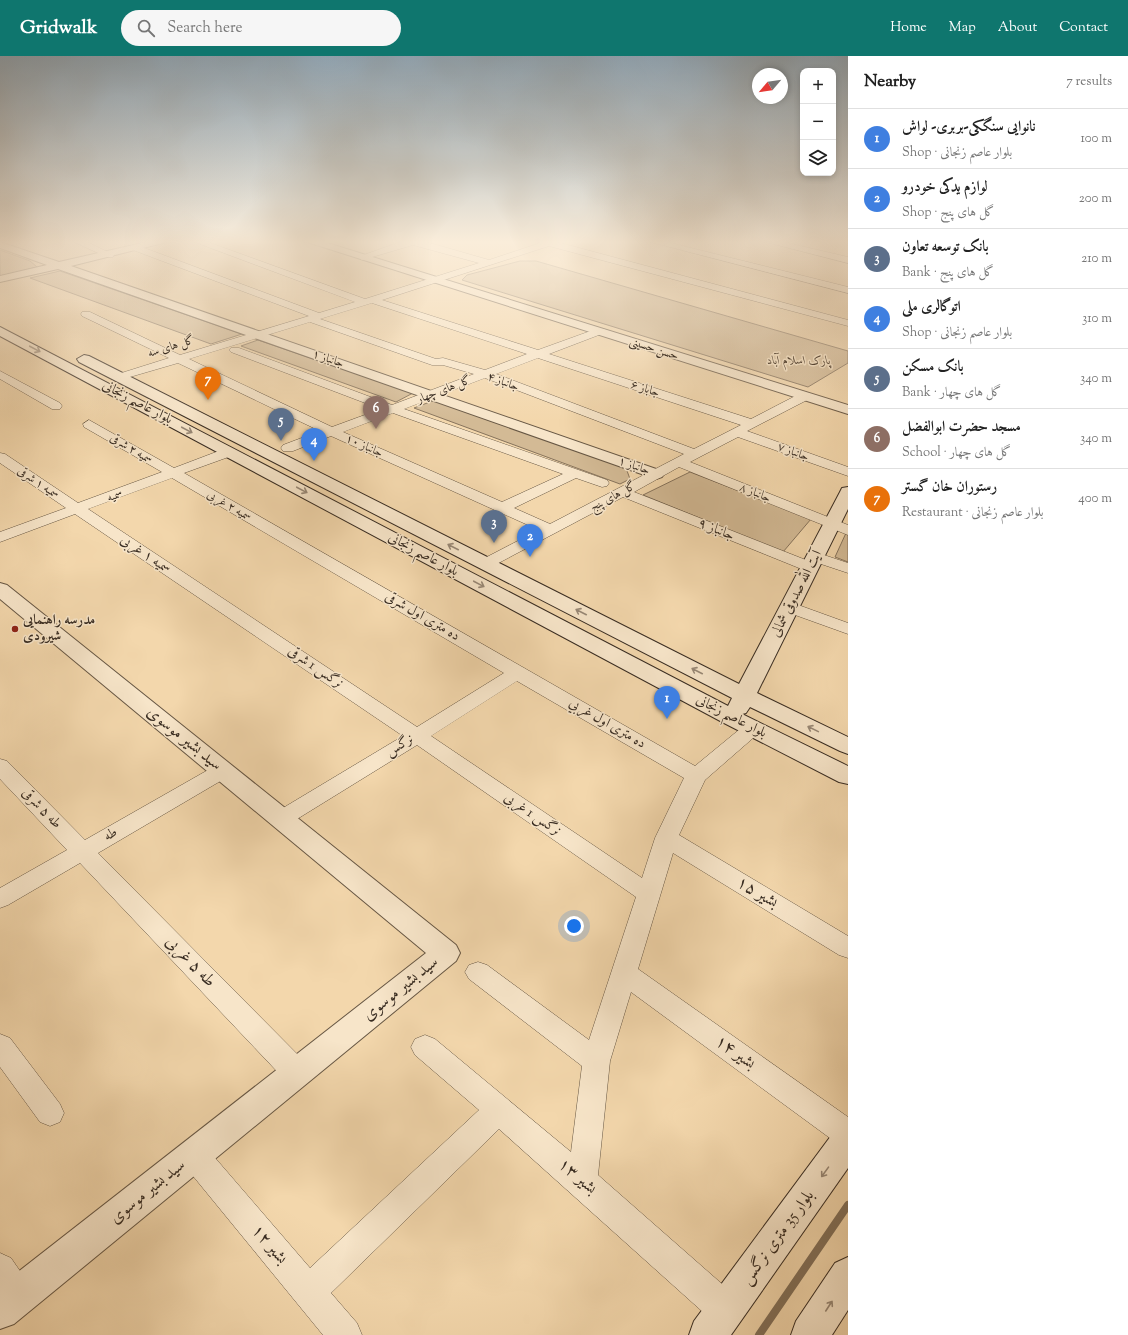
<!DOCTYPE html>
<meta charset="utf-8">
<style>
body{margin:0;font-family:"Sorts Mill Goudy",Amiri,serif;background:#f6f6f6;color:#222}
.controls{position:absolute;right:12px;top:12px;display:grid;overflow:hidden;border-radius:8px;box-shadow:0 2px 6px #0003}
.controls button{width:36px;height:36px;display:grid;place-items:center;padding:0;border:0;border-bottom:1px solid #e0e0e0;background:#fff;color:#222;font:20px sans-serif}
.compass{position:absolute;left:752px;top:12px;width:36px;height:36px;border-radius:50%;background:#fff;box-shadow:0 2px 6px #0003;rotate:241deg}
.you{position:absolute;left:574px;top:870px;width:14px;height:14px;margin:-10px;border:3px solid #fff;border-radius:50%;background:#1a73e8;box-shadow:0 0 0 6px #1a73e833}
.badge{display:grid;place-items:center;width:26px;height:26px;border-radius:50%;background:#0f766e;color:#fff;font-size:13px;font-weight:700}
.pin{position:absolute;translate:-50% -33px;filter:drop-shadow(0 1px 2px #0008)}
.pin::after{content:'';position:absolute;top:21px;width:14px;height:12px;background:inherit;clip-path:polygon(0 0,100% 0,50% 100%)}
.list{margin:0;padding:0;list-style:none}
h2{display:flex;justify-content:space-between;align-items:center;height:52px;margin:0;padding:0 16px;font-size:17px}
h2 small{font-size:13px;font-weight:400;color:#767676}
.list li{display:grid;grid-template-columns:26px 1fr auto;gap:12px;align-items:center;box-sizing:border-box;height:60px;padding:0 16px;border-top:1px solid #e0e0e0}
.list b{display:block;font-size:15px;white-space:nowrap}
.list p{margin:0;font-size:13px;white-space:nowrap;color:#767676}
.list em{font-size:13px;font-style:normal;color:#767676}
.icon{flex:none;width:22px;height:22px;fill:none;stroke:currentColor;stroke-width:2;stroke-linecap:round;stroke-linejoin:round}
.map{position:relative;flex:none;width:848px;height:1279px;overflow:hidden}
header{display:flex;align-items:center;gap:24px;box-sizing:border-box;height:56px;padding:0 20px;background:#0f766e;color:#fff}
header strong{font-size:19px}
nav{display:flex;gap:22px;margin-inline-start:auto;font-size:14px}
.search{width:280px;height:36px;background:#f6f6f6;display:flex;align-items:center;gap:10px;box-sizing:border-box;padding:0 14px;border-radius:22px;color:#767676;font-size:15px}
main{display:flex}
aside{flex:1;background:#fff}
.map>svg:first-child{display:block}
.green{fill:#d3ba95;stroke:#86735c}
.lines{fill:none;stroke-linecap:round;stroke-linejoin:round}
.stream{stroke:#827059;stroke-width:8}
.minor-casing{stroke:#675744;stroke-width:1}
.tertiary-casing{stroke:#675744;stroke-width:2}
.secondary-casing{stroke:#382c22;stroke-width:2}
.minor{fill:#f7e5c9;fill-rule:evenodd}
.tertiary{fill:#f7e5c9;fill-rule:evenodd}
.secondary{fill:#f7e5c9;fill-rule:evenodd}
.oneway{stroke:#988876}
.poi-dot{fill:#8f2418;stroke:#f7e5c9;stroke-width:1.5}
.labels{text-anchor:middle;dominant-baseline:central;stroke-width:3;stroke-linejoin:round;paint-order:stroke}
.far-street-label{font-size:12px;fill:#382c22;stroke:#f7e5c9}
.far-park-label{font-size:12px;font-style:italic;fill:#574839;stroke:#f7e5c9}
.street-label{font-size:14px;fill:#382c22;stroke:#f7e5c9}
.poi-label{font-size:14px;font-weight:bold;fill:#382c22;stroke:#f7e5c9;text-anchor:start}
.near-street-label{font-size:17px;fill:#382c22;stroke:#f7e5c9}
</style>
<header>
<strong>Gridwalk</strong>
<div class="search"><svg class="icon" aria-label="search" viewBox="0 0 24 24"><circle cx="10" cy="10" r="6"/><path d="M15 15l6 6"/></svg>Search here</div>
<nav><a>Home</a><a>Map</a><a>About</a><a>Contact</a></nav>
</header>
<main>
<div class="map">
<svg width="848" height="1279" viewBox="0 0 848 1279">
<rect width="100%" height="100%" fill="#f3d7ac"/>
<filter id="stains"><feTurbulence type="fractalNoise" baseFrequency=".005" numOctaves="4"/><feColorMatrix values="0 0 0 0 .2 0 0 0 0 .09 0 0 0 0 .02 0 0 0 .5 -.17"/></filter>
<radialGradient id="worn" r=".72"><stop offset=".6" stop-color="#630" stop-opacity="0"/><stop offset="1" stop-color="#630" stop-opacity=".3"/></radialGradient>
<!-- green -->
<g class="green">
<path d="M0 194 30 205 37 211 0 220Z"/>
<path d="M520 205H536L848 295V307L808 331 462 224 467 219Z"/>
<path d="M60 215 242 278 211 288 30 222Z"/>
<path d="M258 284 413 337 396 346 241 290Z"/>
<path d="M435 344 626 412 630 423 620 428 414 352Z"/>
<path d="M690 416 811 463 783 496 643 439Z"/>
<path d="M846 477H848V506L835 501Z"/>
</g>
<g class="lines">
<!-- stream -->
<path class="stream" d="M759 1279 848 1149"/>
<!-- minor casing -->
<g class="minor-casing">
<g id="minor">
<path d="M72 185H85L114 199 113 201H107Z"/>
<path d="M192 185H205L365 243 479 207 413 189 362 204 358 201 403 185H423L489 204 540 187 537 185H553L848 264V270L549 190 382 244 538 294 596 273H604L605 275 604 277 549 298 751 363 801 337H809L811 340 809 343 747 375 848 411V420L738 381 690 406 848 469V479L679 411 634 436 816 508 818 511 816 514 810 516 804 514 623 441 491 511 485 513 479 511 477 508 479 505 539 474 331 380 293 395H283L281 392 283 389 320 375 178 307 123 323H115L113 321 115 319 169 302 82 260 81 258 82 256H90L180 299 309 260 133 194V190H139L319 257 355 246ZM372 247 527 298 485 314 443 302 436 303 320 263ZM310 266 432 309H443L474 318 392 349 239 292H231L229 294 231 296 381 353 332 371 189 303ZM538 302 741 369 694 393 496 318ZM485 322 684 398 550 468 514 452 576 422 602 431 607 430 609 427 607 424 404 353ZM393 357 563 418 502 446 343 376Z"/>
<path d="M647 185H663L848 231V237Z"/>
<path d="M762 185H779L848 201V207Z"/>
<path d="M0 315 60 347 62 350 60 353H52L0 323Z"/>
<path d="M89 364 174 412 224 393H234L236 396 234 399 184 417 695 710 746 668 753 666 760 668 763 672 760 676 705 724 679 779 848 880V902L839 899 673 797 638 913 848 1061V1092L838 1088 631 936 610 1005 598 1119 738 1242 743 1254 738 1266 726 1271 714 1266 499 1073 331 1237 357 1267 362 1279H323L184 1109 179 1099 184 1089 194 1085 204 1089 310 1212 479 1054 415 999 411 991 415 983 425 979 435 983 571 1096 582 1010 469 923 465 916 469 909 478 906 487 909 589 984 636 841 417 689 289 768 281 771 273 768 270 763 273 758 403 680 75 458 0 486V476L66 452 0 407V397L5 398 78 447 162 416 84 371 83 368ZM172 422 504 617 417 671 88 453ZM517 625 684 722 655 782 642 822 431 680Z"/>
<path d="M815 496 848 507V517L809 504 807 501 809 498Z"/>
<path d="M790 546 848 567V578L784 555 782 551 784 547Z"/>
<path d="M0 703 7 705 85 784 215 710 222 708 229 710 232 715 229 720 98 797 307 1008 311 1017 307 1026 297 1029 287 1026 80 807 8 849 0 852V832L67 794 0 723Z"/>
<path d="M0 978 10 982 60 1048 64 1057 60 1066 50 1070 40 1066 0 1011Z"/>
<path d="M0 1197 11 1202 29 1228 33 1240 29 1252 17 1256 5 1252 0 1243Z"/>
</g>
</g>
<!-- tertiary casing -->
<g class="tertiary-casing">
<g id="tertiary">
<path d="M151 185H171L71 210 662 415 664 418 662 421 656 423 650 421 58 213 0 226V220L47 209 0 192V186L59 206Z"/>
<path d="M304 185H321L848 349V358Z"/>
<path d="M0 527 7 529 456 889 460 897 456 905 14 1268 0 1273V1230L426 897 0 543Z"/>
</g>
</g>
<!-- secondary casing -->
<g class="secondary-casing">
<g id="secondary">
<path d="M0 271 728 650 732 642 79 306 77 303 84 299 89 300 739 628 840 436 842 432 848 431V453L757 637 848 681V698L840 695 750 651 746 657 742 658 848 710V728L839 726 724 667 0 280Z"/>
<path d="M848 1068V1112L731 1279H689L694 1265 836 1073Z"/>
<path d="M848 1201V1254L832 1279H791L796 1265 835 1207Z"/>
</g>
</g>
<!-- minor -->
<use href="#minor" class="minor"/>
<!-- tertiary -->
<use href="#tertiary" class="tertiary"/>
<!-- secondary -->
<use href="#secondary" class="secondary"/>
</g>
<!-- one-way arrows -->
<defs><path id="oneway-shaft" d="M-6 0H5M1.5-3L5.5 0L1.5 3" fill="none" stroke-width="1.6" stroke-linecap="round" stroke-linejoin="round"/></defs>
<g class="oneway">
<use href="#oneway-shaft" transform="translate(35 293) rotate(28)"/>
<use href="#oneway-shaft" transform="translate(187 374) rotate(28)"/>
<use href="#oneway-shaft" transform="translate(302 434) rotate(28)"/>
<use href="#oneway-shaft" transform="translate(453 491) rotate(-153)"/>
<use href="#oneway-shaft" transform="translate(479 528) rotate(28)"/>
<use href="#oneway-shaft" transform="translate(581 556) rotate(-153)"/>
<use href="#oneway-shaft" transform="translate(697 615) rotate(-153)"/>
<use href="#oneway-shaft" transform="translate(813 673) rotate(-154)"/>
<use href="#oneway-shaft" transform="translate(825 1116) rotate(126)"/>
<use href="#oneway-shaft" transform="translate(829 1250) rotate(-57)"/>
</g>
<!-- sky -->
<linearGradient id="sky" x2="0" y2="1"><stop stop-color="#93abbd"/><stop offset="0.51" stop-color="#faedda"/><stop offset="1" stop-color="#faedda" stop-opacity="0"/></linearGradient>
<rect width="848" height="365" fill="url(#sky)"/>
<!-- markers -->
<circle class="poi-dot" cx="15" cy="573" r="4"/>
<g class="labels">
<!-- far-street labels -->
<g class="far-street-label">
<text transform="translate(171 291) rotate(-17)">گل های سه</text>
<text transform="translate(654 293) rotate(18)">حسن حسینی</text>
<text transform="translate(328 303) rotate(19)">جانباز ۱</text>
<text transform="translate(503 326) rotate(20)">جانباز ۴</text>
<text transform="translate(645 333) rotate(18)">جاباز ۶</text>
<text transform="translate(444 334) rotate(-21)">گل های چهار</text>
<text transform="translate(364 390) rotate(24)">جانباز ۱۰</text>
<text transform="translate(131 393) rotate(31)">سمیه ۲ شرقی</text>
<text transform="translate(793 396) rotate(20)">جانباز ۷</text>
<text transform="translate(634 410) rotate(19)">جانباز ۱</text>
<text transform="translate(38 427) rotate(34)">سمیه ۱ شرقی</text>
<text transform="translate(755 437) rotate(22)">جانباز ۸</text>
<text transform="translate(115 440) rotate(-20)">سمیه</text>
<text transform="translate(613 441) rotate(-28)">گل های پنج</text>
<text transform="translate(229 450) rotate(30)">سمیه ۲ غربی</text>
</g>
<!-- far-park labels -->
<g class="far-park-label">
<text x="799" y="305">پارک اسلام آباد</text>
</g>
<!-- street labels -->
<g class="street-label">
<text transform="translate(137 347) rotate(28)">بلوار عاصم زنجانی</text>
<text transform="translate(716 474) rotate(22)">جانباز ۹</text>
<text transform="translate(145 499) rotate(34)">سمیه ۱ غربی</text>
<text transform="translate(423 499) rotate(28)">بلوار عاصم زنجانی</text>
<text transform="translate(797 538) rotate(-63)">آیت الله صدوقی شمالی</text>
<text transform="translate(422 561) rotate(30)">ده متری اول شرقی</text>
<text transform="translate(315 612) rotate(34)">نرگس 1 شرقی</text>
<text transform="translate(731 661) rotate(27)">بلوار عاصم زنجانی</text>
<text transform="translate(607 668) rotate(30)">ده متری اول غربي</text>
<text transform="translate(400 690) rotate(-31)">نرگس</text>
<text transform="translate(41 753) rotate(46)">طه ۵ شرقی</text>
<text transform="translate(532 759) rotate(34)">نرگس 1 غربی</text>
<text transform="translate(111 779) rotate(-30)">طه</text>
</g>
<!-- poi labels -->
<g class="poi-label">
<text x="23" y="565">مدرسه راهنمایی<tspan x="23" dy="16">شیرودی</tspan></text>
</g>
<!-- near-street labels -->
<g class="near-street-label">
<text transform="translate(184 683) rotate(39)">سید بشیر موسوی</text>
<text transform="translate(757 837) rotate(31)">بشیر ۱۵</text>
<text transform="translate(190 906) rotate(46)">طه ۵ غربی</text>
<text transform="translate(401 933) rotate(-39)">سید بشیر موسوی</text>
<text transform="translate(735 997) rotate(36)">بشیر ۱۴</text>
<text transform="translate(577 1121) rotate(41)">بشیر ۱۳</text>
<text transform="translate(148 1136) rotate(-39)">سید بشیر موسوی</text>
<text transform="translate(778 1182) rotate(-54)">بلوار 35 متری نرگس</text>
<text transform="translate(269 1189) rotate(50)">بشیر ۱۲</text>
</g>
</g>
<rect width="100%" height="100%" filter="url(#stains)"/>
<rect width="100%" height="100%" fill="url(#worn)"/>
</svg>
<div class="controls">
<button>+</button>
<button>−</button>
<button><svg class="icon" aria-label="layers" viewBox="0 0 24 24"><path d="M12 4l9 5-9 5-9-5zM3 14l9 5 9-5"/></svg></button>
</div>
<svg class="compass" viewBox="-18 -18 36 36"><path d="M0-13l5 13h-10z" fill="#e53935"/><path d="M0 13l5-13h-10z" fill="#767676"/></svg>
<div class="you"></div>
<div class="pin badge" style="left:667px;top:663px;background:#3f7fe0">1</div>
<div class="pin badge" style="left:530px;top:501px;background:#3f7fe0">2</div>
<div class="pin badge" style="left:494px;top:487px;background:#5c6f8a">3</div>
<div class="pin badge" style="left:314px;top:405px;background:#3f7fe0">4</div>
<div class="pin badge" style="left:281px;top:385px;background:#5c6f8a">5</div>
<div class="pin badge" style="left:376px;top:373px;background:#8d6e63">6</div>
<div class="pin badge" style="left:208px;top:344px;background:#e8710a">7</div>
</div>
<aside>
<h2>Nearby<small>7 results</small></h2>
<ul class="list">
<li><span class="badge" style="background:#3f7fe0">1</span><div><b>نانوایی سنگکی-بربری- لواش</b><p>Shop · بلوار عاصم زنجانی</p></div><em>100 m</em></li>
<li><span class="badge" style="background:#3f7fe0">2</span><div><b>لوازم یدکی خودرو</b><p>Shop · گل های پنج</p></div><em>200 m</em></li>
<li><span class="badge" style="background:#5c6f8a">3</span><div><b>بانک توسعه تعاون</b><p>Bank · گل های پنج</p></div><em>210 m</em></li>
<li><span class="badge" style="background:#3f7fe0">4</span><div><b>اتوگالری ملی</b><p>Shop · بلوار عاصم زنجانی</p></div><em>310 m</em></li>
<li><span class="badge" style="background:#5c6f8a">5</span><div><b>بانک مسکن</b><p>Bank · گل های چهار</p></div><em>340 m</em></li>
<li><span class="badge" style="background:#8d6e63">6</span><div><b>مسجد حضرت ابوالفضل</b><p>School · گل های چهار</p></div><em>340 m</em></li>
<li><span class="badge" style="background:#e8710a">7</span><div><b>رستوران خان گستر</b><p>Restaurant · بلوار عاصم زنجانی</p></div><em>400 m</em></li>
</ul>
</aside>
</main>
